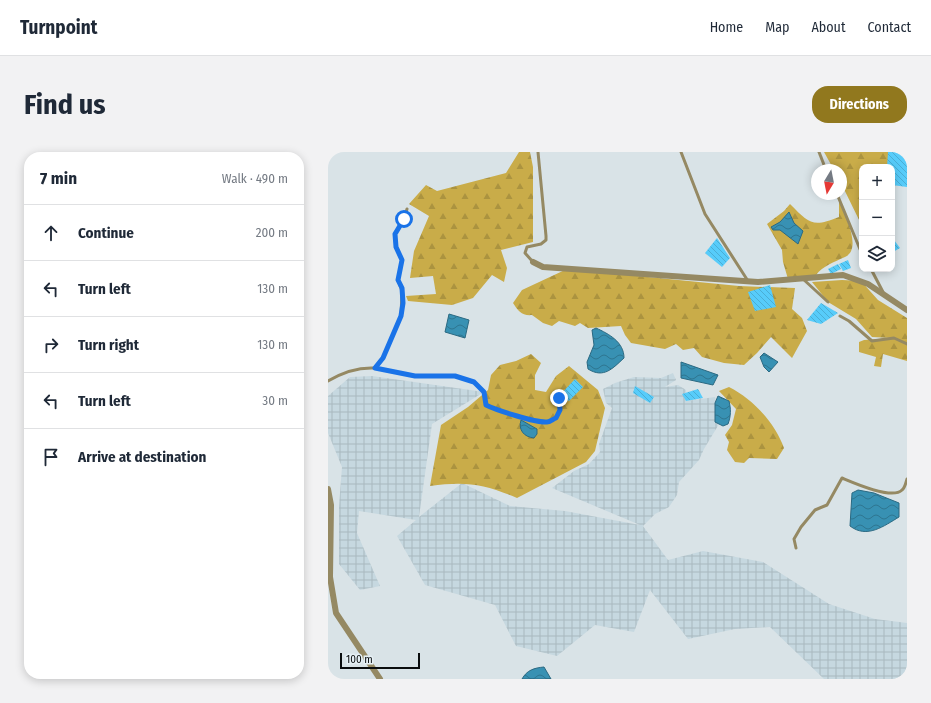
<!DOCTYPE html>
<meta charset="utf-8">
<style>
body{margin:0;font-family:"Fira Sans Condensed",sans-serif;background:#f2f2f3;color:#1f2937}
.controls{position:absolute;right:12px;top:12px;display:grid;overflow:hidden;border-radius:8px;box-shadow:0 2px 10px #0003}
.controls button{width:36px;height:36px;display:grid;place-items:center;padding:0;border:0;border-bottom:1px solid #e0e1e3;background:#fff;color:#1f2937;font:20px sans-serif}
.compass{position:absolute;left:483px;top:12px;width:36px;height:36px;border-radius:50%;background:#fff;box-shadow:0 2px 10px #0003;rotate:190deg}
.scale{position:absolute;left:12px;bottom:10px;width:80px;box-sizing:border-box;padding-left:4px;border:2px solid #0a0d0e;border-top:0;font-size:11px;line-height:14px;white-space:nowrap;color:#0a0d0e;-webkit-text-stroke:3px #e6f0f5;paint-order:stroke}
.stop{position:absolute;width:12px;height:12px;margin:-9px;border:3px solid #1a73e8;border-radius:50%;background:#fff}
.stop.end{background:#1a73e8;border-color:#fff;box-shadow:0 1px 4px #0008}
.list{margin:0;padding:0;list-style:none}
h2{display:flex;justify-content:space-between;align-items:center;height:52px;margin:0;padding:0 16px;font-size:17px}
h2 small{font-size:13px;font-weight:400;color:#747a83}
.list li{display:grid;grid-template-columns:26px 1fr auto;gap:12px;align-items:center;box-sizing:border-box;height:56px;padding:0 16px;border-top:1px solid #e0e1e3}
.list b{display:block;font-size:15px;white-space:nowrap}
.list em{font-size:13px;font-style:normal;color:#747a83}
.icon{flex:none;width:22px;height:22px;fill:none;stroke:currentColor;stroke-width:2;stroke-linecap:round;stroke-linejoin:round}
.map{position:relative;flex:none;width:579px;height:527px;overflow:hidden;border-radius:16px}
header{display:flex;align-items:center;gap:24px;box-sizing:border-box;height:56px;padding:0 20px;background:#fff;border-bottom:1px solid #e0e1e3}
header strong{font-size:19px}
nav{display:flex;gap:22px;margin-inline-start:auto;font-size:14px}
.intro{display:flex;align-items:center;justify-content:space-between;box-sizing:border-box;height:96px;padding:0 24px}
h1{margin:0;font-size:28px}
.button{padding:10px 18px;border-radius:16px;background:#91781e;color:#fff;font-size:14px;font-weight:700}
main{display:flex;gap:24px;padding:0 24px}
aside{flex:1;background:#fff;border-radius:16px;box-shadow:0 2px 10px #0003}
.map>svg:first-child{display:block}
.industrial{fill:url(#industrial-grid)}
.forest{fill:url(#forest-firs)}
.water{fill:url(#water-waves);stroke:#2a6982}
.building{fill:url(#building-back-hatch)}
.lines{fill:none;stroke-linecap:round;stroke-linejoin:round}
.lane{stroke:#958963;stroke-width:3}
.street{stroke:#958963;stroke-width:6}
.route{stroke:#1a73e8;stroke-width:5}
</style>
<header>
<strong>Turnpoint</strong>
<nav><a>Home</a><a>Map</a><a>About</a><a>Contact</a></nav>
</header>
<div class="intro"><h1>Find us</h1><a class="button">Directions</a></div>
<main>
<aside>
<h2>7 min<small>Walk · 490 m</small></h2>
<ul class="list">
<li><svg class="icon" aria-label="ahead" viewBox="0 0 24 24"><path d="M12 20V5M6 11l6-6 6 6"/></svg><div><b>Continue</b></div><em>200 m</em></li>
<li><svg class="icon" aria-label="left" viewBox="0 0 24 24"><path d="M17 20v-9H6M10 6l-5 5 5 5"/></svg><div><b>Turn left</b></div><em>130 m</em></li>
<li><svg class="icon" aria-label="right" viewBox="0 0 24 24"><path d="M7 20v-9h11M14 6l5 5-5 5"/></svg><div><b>Turn right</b></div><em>130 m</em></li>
<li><svg class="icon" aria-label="left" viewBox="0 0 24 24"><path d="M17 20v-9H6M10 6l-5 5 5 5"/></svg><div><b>Turn left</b></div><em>30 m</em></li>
<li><svg class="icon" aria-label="arrive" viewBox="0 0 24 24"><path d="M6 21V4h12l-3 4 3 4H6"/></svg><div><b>Arrive at destination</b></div></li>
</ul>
</aside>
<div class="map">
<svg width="579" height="527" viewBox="0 0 579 527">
<defs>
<pattern id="industrial-grid" width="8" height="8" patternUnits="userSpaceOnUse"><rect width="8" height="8" fill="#c6d8e0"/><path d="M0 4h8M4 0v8" fill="none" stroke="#a9b8bf"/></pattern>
<pattern id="forest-firs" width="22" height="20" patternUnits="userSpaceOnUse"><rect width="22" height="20" fill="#c9ac49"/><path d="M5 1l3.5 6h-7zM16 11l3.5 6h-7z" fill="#ab933f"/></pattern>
<pattern id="water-waves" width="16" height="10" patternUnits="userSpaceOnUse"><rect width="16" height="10" fill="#3891b3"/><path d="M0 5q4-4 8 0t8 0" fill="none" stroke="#2d7590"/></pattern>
<pattern id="building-back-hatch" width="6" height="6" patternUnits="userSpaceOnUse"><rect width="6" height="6" fill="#57ccfa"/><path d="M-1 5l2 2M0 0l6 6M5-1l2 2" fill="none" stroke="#4aaed5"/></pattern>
</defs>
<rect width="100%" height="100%" fill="#d9e3e7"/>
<!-- industrial -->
<path class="industrial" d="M345 221 348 228 337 235 350 233 358 238V249L387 245 391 272 376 297 371 308 351 330 349 343 341 355 327 362 315 374 340 408 375 399 435 410 501 452 547 467 579 471V527H496L442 475 407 477 360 487 322 438 306 480 267 473 229 504 188 494 167 453 97 433 69 384 88 368 31 359 29 381 52 434 32 438 11 412V354L14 315 0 281V244L22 225 44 224 156 240 104 272 91 365 134 331 182 354 237 359 312 373 224 336 246 319 261 312 272 300 271 292 284 256 278 251 275 237 287 231 306 225 333 226Z"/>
<!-- forest -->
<g class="forest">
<path d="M191 0H202L205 15V90L173 98 179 116 176 130 164 123 145 146 124 153 80 149 78 144 108 142 105 124 82 126 86 99 101 64 81 52 98 33 109 39 178 21Z"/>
<path d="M496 0H560V15H534V74L513 31V18H506Z"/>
<path d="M511 47C516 61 535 97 517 105 506 110 495 114 488 123L460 127 455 110 454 98 439 72 456 59 462 52C481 71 484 76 511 65Z"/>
<path d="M239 117 411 134 467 136 464 157 474 166 479 179 464 206 443 185 429 201 416 213 396 211 374 205 366 196 355 198 348 192 337 197 303 191 297 183 293 174 260 176 252 171 247 174 231 169 224 174 215 171 204 163C194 164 190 159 185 151L194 138Z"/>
<path d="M514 128 533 129 550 148 579 166V209L555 202 553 215 546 214 548 205 531 200V190L536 188 563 186 544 185 528 167 500 150 484 130Z"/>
<path d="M203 202 213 211 207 223V238L218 240 228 224 241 214 270 238 277 256 267 299 258 310 189 346C156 332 138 329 102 334L113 273 140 255 160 238 163 223 172 213 188 209Z"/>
<path d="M401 235C425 247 447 271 456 296L449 307 421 306 416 311 407 310 399 298 401 290 397 283 404 273 408 257 391 239Z"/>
</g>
<!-- water -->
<g class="water">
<path d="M461 60 466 71 475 79 470 92 452 78H445L443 75 452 70Z"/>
<path d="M121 162 141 168 137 186 117 180Z"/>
<path d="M268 176C281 182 296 190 296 206 285 216 276 227 260 217L259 210 266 193 264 178Z"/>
<path d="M436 201 450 210 441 220 436 215 432 205Z"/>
<path d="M353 210 390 223 385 233 353 226Z"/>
<path d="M390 244 401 249C403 257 403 264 400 272L395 274 387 270V251Z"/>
<path d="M193 268 209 277V282L206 286C196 285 190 278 193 268Z"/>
<path d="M530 338 546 341 571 351V365C556 374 539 387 522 374L524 341Z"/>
<path d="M216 515 223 527H194C199 518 206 516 216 515Z"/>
</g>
<!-- building -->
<g class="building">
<path d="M560 0H579V35L564 33V15H559Z"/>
<path d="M389 86 402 106 394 115 377 101Z"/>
<path d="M566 88 572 96 565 100 564 90Z"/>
<path d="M520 108 523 116 515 119 511 112Z"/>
<path d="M510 112 513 117 503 122 500 117Z"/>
<path d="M442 133 448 155 427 159 420 140Z"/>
<path d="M493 151 510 161 493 172 479 168Z"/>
<path d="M247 227 255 235 241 249 232 243Z"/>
<path d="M307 234 326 245 322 251 305 241Z"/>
<path d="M370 237 375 246 358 249 354 242Z"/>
</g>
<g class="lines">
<!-- lane -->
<g class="lane">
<path d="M353 0 377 62 420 129"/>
<path d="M491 0 498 18"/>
<path d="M509 42 534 102"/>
<path d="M205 110 197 101 199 95 213 92 218 88V84L210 0"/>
<path d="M543 117 555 140"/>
<path d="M475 127 500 150"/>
<path d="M512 164 521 169 544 189 566 186 579 192"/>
<path d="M47 216 87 224H127L146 230 156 240 158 253C168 258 208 271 219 270 222 270 225 267 228 266L232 258 231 246"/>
<path d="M0 229C15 220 29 215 47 216L55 206 73 164 74 139 70 128 74 108 68 95 67 82 76 67 79 57"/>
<path d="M468 396 466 387 473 375 487 358 499 353 514 326C526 331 564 348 574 338 577 336 578 330 579 327"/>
</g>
<!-- street -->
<g class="street">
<path d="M205 110 215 115 430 130 515 123 540 132 579 158"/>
<path d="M0 337 3 353 2 425 8 461 52 527"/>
</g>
</g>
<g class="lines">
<!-- route -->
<path class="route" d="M76 67 67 82 68 95 74 108 70 128 74 136 75 151 73 164 55 206 47 216 87 224H127L146 230 156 240 158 253C168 258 208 271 219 270 222 270 225 267 228 266L232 258 231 246"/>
</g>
</svg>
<div class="controls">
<button>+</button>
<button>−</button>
<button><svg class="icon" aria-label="layers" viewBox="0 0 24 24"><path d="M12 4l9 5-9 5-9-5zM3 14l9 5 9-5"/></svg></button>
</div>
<svg class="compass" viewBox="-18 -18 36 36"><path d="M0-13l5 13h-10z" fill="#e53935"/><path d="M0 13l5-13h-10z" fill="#747a83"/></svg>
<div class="scale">100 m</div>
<div class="stop" style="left:76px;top:67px"></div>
<div class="stop end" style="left:231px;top:246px"></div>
</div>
</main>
